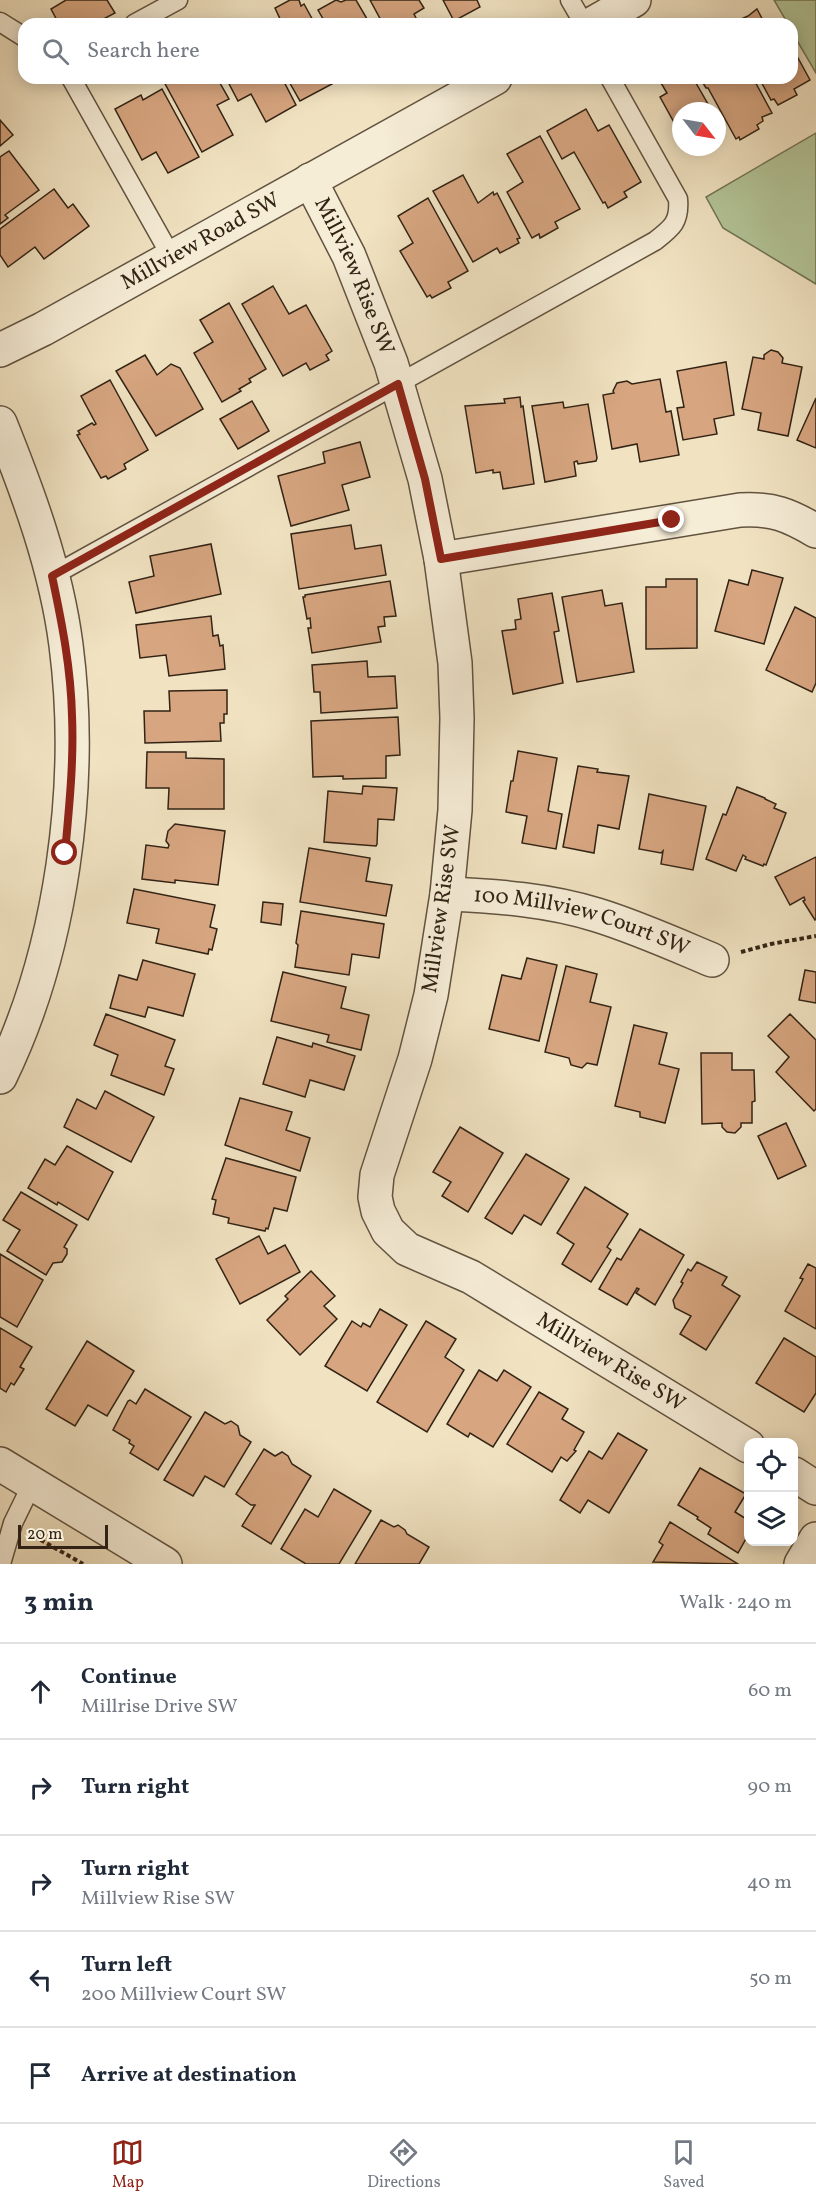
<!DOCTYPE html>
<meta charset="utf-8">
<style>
body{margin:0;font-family:Vollkorn,serif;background:#f2f2f3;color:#1f2937}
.controls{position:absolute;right:18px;bottom:18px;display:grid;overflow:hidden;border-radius:12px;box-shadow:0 3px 15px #0003}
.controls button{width:54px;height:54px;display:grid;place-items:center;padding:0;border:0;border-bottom:2px solid #e0e1e3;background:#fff;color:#1f2937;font:30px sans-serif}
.compass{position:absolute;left:672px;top:102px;width:54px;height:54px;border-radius:50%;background:#fff;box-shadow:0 3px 15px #0003;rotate:121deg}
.scale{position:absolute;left:18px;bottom:15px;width:90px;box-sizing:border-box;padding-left:6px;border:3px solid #322315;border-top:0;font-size:16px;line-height:21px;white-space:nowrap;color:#322315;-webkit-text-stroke:4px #f6edd7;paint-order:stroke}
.stop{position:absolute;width:18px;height:18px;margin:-14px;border:4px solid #8f2418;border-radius:50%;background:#fff}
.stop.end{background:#8f2418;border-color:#fff;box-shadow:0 2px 6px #0008}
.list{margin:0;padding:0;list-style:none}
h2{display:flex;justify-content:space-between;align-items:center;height:78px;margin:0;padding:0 24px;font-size:26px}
h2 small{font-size:20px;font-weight:400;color:#747a83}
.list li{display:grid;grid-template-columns:39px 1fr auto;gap:18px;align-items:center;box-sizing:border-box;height:96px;padding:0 24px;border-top:2px solid #e0e1e3}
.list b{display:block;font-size:22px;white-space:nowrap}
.list p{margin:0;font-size:20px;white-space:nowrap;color:#747a83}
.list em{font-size:20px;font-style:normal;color:#747a83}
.icon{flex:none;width:33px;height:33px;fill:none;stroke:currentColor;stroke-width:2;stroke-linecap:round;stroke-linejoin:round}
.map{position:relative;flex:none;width:816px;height:1564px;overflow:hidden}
.search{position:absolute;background:#fff;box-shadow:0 3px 15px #0003;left:18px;right:18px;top:18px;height:66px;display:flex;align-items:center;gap:15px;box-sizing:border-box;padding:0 21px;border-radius:18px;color:#747a83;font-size:22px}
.sheet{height:558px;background:#fff}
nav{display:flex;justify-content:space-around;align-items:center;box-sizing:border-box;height:84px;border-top:2px solid #e0e1e3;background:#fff;font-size:16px;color:#747a83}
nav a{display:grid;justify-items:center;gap:3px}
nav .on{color:#8f2418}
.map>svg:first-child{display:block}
.green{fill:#b3c598;stroke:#727456;stroke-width:1.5}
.building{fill:#d7a681;stroke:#322315;stroke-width:1.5}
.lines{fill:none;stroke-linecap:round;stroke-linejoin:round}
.lane-casing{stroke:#625340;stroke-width:21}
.street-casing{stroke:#625340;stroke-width:36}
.path{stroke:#322315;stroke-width:4;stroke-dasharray:4.5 3;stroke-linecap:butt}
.lane{stroke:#f6edd7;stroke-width:18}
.street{stroke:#f6edd7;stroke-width:33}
.route{stroke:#8f2418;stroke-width:8}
.labels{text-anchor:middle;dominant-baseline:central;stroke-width:5;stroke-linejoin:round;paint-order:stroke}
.street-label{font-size:22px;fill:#322315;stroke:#f6edd7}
</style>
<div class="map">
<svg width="816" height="1564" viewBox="0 0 816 1564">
<rect width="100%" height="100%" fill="#f1e3c2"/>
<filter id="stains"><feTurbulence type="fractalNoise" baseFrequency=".00333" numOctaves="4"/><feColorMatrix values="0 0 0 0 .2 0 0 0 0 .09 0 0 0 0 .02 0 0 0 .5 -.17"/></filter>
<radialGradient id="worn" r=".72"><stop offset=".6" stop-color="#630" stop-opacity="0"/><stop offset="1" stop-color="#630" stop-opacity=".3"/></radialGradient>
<!-- green -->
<g class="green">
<path d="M774 0H816V73L792 32V24H788Z"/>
<path d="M816 133V284L723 228 706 197Z"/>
</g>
<!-- building -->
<g class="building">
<path d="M66 0H107L115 13 94 24H59L51 9Z"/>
<path d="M290 0H299L301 6 304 4 315 24H279L282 23 275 8Z"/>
<path d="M336 0 341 2 346 0H356L370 24H326L318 10Z"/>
<path d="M370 0H419L424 8 414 14 419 24H383Z"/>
<path d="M443 0H477L480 7 454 21Z"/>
<path d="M757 9 765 24H730L748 16Z"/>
<path d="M792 47 810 80 794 89 797 95 778 105 774 99 771 100 759 78H792Z"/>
<path d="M166 78H217L229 99 217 105 233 135 202 152 163 80Z"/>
<path d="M226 78H282L296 105 266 122 251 94 238 101Z"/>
<path d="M287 78H328L332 84 300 101Z"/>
<path d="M658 78H693L712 111H681V135L660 97 667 93Z"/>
<path d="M700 78H753L772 113 762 117 763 121 757 125 759 129 740 140 739 137 736 139 708 88H706Z"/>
<path d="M162 89 199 157 168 173 156 152 142 160 115 109 141 95 143 100Z"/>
<path d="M586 109 598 131 609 125 641 182 624 192 627 197 608 208 605 202 603 203 574 152 562 159 547 131Z"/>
<path d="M0 120 13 135 0 146Z"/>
<path d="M540 136 580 209 555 222 558 228 540 238 539 234 532 238 507 192 523 182 507 154Z"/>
<path d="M9 151 39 190 5 215 8 218 0 224V157Z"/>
<path d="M463 175 478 203 493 192 494 195 497 193 520 238 517 239 519 243 500 253 497 248 473 262 433 191Z"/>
<path d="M54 189 68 208 73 204 89 226 44 259 35 247 8 267 0 255V229Z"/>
<path d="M428 198 468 271 448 282 451 288 432 298 430 295 427 297 400 251 413 243 398 216Z"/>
<path d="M273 286 289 314 306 305 332 351 326 355 329 360 310 370 306 363 283 376 242 304Z"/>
<path d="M229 303 266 369 249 379 251 382 239 389 241 391 222 402 194 353 213 342 200 320Z"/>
<path d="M771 350 778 352 783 358 782 363 802 367 788 436 758 430 761 413 742 409 753 357 764 359V355Z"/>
<path d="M145 355 157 375 171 364 180 368 203 409 156 436 116 371Z"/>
<path d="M726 362 734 415 714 419 717 434 683 440 677 408 684 407 677 371Z"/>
<path d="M660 379 666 412 671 411 679 455 640 462 637 444 612 449 603 395 614 393 613 391 617 383 627 381 632 384Z"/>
<path d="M110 380 148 450 124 464 126 469 108 479 106 476 101 478 77 435 80 434 78 431 92 423 94 425 96 424 81 396Z"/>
<path d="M520 397 521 407 523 406 534 484 503 489 500 472 493 473V470L476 473 465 406 505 403 504 399Z"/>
<path d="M816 398V448L797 440Z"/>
<path d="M252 401 269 431 238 449 220 419Z"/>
<path d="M563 402 564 408 588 404 597 458 596 461 578 464 577 461 574 462 576 476 545 482 532 406Z"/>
<path d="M360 442 370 477 342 485 349 510 291 526 278 476 325 463 323 452Z"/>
<path d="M351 525 355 549 381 545 386 575 299 589 291 534Z"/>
<path d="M211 544 221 594 136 613 129 582 154 576 150 556Z"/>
<path d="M752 570 783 578 764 644 715 631 729 580 748 585Z"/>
<path d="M666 579H697V648L646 649V587H666Z"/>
<path d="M390 581 396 616 384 617 385 626 378 627 381 642 312 653 308 628H311L310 618 307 619 303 597H305V595Z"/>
<path d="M602 590 605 606 622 603 634 672 577 682 562 597Z"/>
<path d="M552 593 559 631 554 632 563 683 513 694 502 631 516 629 515 620 521 619 518 599Z"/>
<path d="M795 607 816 618V683L812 692 766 670Z"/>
<path d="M211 616 213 636 218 635 220 646 223 645 225 669 169 676 166 655 140 658 136 625Z"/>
<path d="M367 661 368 677 395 676 397 708 321 713 320 692H314L312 665Z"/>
<path d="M227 690V714H224V723H220L221 741 145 743 144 711H170L169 691Z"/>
<path d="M398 717 400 755 386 756V778L343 779V776L313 777 311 721Z"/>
<path d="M518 751 557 758 548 811 562 814 556 849 522 843 527 816 506 812 511 781H513Z"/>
<path d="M147 752H186V758L224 759V809H168L169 788H146Z"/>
<path d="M578 766 598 769 597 772 629 776 619 829 598 825 594 853 563 847Z"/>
<path d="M363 786 397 788 394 820 378 819 377 844 376 846 324 842 328 791 362 794Z"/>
<path d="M737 787 765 798V799L776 804 774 808 786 813 766 865 764 864 763 866 745 859 746 857 743 855 736 871 706 859 723 814 726 815Z"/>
<path d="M649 794 706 806 693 870 661 864 663 851 661 853 639 849Z"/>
<path d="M175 824 225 831 218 885 175 880V883L142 879 146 845 168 848 169 845 166 841 168 831Z"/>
<path d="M309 848 370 858 366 881 392 885 386 916 300 902Z"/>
<path d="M816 857V919L815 920 803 901 805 900 804 897 790 905 775 877Z"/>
<path d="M134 889 215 905 210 927 217 929 212 950 209 949 208 954 156 943 159 929 127 923Z"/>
<path d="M263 902 283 904 281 925 261 922Z"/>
<path d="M301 911 384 924 379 958 352 954 349 975 295 967 298 945 296 943Z"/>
<path d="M527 958 557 965 539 1041 489 1029 502 975 521 979Z"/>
<path d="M143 960 195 974 183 1016 148 1007 145 1017 110 1008 119 975 137 980Z"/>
<path d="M566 966 597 974 590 1002 611 1007 597 1065 587 1063 582 1068 571 1065 569 1058 545 1052Z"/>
<path d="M805 970 816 972V1003L799 1000Z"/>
<path d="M283 972 346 987 341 1008 369 1015 361 1050 327 1042 329 1035 271 1021Z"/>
<path d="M106 1014 175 1040 165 1066 174 1069 164 1095 111 1075 118 1055 94 1045Z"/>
<path d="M790 1014 816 1040V1109L814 1111 776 1072 789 1057 768 1036Z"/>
<path d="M634 1025 667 1033 659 1064 679 1069 665 1123 640 1117V1112L615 1106Z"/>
<path d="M277 1037 312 1047 313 1043 355 1056 344 1090 310 1080 305 1097 263 1084Z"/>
<path d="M701 1053H732V1070H754L755 1101 752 1102V1123H741V1127L735 1133 727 1132 722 1127V1123L702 1124Z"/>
<path d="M105 1091 154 1117 131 1162 64 1127 77 1099 96 1109Z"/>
<path d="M240 1098 292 1112 286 1130 310 1138 300 1171 225 1145Z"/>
<path d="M786 1123 806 1166 778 1179 758 1136Z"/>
<path d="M460 1127 503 1153 468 1212 442 1196 451 1182 433 1172Z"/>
<path d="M67 1146 113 1172 88 1220 58 1202 57 1205 28 1188 45 1159 55 1165Z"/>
<path d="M526 1154 569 1179 541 1225 524 1215 512 1234 485 1218Z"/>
<path d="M226 1158 296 1177 287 1211 274 1208 268 1229 266 1228 265 1231 228 1223 229 1218 213 1214 216 1200 212 1199Z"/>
<path d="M585 1187 628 1214 607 1247 611 1250 591 1282 562 1264 574 1244 557 1233Z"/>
<path d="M21 1192 77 1225 64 1247 67 1249V1254L62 1262 53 1263 46 1275 7 1251 20 1230 3 1220Z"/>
<path d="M640 1229 684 1255 655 1305 636 1293 639 1289 637 1288 627 1305 599 1289 617 1258 621 1260Z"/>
<path d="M259 1236 268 1254 285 1245 300 1272 240 1304 216 1259Z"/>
<path d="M0 1254 43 1280 17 1327 0 1317Z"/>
<path d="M697 1262 727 1277 722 1285 740 1296 706 1350 680 1334 691 1316 675 1308 673 1300 683 1283 681 1282 688 1269 691 1271Z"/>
<path d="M808 1264 816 1268V1329L785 1311 803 1279 800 1278Z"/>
<path d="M311 1271 335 1296 324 1306 337 1319 300 1355 267 1320 288 1299 285 1296Z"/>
<path d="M380 1309 407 1325 367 1391 325 1366 352 1321 361 1327 363 1323 370 1327Z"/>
<path d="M426 1321 456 1339 445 1357 464 1370 427 1432 377 1402Z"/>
<path d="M0 1328 32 1347 20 1367 24 1369 14 1385 11 1383 6 1392 0 1388Z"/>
<path d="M784 1338 816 1357V1393L804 1412 756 1383Z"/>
<path d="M87 1341 134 1371 107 1416 88 1405 75 1426 46 1409Z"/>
<path d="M479 1370 497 1381 504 1370 531 1387 493 1447 470 1433 468 1437 447 1424Z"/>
<path d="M145 1389 191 1417 158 1470 130 1453 134 1446 129 1443 130 1440 113 1430 128 1401 130 1400 136 1404Z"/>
<path d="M539 1392 568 1409 562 1419 584 1432 574 1450 576 1451 567 1461 561 1457 552 1472 507 1444Z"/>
<path d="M205 1412 225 1424 231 1421 238 1426 240 1435 251 1442 224 1487 205 1476 193 1496 164 1480Z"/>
<path d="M618 1433 647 1450 609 1513 588 1500 580 1513 560 1500 589 1451 602 1459Z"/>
<path d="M264 1449 275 1456 282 1452 288 1456 292 1464 311 1476 271 1544 242 1526 255 1505H251L236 1494Z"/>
<path d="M700 1468 746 1494 735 1512 748 1520V1535L738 1553 708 1534 711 1528 697 1519 698 1517 678 1505Z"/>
<path d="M334 1489 371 1511 339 1564H306L281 1549 305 1509 318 1517Z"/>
<path d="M381 1520 394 1527 398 1525 405 1530 407 1534 429 1547 419 1564H355Z"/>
<path d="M670 1522 738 1564 653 1562 663 1545 659 1542Z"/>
</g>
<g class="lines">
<!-- lane casing -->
<g class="lane-casing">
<g id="lane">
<path d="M570 0 584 24"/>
<path d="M0 22 24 37"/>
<path d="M134 24 178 0"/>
<path d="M71 78 171 256"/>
<path d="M52 576 655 241C672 228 680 222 678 199L610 78"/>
<path d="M1 1564 13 1523 32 1484"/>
</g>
</g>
<!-- street casing -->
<g class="street-casing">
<g id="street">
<path d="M592 24 634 0"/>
<path id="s1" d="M310 180 349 256 391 363 425 479 441 559 455 663 457 718 455 810 447 894 431 995 415 1059 377 1175 375 1197 378 1211 388 1231 407 1249 471 1277 748 1446"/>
<path id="s2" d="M0 350 43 329 495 78"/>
<path d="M0 423C29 495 56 568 66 645 84 784 62 950 0 1077"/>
<path d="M441 559 740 510C772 508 789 515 816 531"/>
<path id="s3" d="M447 894C497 896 549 900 597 915 636 927 674 944 712 960"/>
<path d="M0 1464 165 1564"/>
<path d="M794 1474 816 1488"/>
<path d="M801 1564 816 1539"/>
</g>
</g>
<!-- path -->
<g class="path">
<path d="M741 952 771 944 816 936"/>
<path d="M34 1536 83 1564"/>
</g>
<!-- lane -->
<use href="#lane" class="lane"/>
<!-- street -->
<use href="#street" class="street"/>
</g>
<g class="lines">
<!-- route -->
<path class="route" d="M65 853C69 808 74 762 72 716 71 669 62 623 52 576L398 384 425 479 441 559 672 520"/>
</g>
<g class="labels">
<!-- street labels -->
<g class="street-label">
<text stroke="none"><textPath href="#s2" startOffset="228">Millview Road SW</textPath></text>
<text stroke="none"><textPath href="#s1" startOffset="106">Millview Rise SW</textPath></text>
<text transform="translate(442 909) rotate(-82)">Millview Rise SW</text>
<text stroke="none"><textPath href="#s3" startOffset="138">100 Millview Court SW</textPath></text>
<text stroke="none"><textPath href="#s1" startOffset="1348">Millview Rise SW</textPath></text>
</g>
</g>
<rect width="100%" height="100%" filter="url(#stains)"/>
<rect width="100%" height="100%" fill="url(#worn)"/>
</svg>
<div class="controls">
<button><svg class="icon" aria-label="locate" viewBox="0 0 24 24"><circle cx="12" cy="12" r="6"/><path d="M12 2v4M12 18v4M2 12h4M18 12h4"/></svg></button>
<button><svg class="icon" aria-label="layers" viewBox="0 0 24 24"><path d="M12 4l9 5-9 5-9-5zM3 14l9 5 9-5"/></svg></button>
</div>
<svg class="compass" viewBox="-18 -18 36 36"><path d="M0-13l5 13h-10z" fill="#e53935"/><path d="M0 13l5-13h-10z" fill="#747a83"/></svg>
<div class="scale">20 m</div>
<div class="stop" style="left:65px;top:853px"></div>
<div class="stop end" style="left:672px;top:520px"></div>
<div class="search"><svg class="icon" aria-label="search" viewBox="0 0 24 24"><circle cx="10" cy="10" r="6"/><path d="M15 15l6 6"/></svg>Search here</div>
</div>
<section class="sheet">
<h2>3 min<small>Walk · 240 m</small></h2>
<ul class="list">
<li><svg class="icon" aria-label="ahead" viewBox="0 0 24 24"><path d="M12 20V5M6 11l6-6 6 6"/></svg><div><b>Continue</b><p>Millrise Drive SW</p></div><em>60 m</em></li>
<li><svg class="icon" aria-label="right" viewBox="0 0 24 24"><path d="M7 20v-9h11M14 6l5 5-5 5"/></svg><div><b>Turn right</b></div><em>90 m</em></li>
<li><svg class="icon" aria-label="right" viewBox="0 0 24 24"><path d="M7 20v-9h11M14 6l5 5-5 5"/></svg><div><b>Turn right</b><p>Millview Rise SW</p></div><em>40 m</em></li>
<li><svg class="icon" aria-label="left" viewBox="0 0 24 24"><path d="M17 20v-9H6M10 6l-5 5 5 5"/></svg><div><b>Turn left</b><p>200 Millview Court SW</p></div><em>50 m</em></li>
<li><svg class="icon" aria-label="arrive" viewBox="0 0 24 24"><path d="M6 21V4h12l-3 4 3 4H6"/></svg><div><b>Arrive at destination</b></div></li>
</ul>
</section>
<nav>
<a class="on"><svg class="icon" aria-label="map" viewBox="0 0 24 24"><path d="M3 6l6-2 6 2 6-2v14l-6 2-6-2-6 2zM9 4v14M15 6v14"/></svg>Map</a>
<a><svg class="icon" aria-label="directions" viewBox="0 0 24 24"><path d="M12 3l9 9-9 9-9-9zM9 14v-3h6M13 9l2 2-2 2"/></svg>Directions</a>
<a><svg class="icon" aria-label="saved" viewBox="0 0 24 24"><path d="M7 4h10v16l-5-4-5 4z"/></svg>Saved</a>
</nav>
